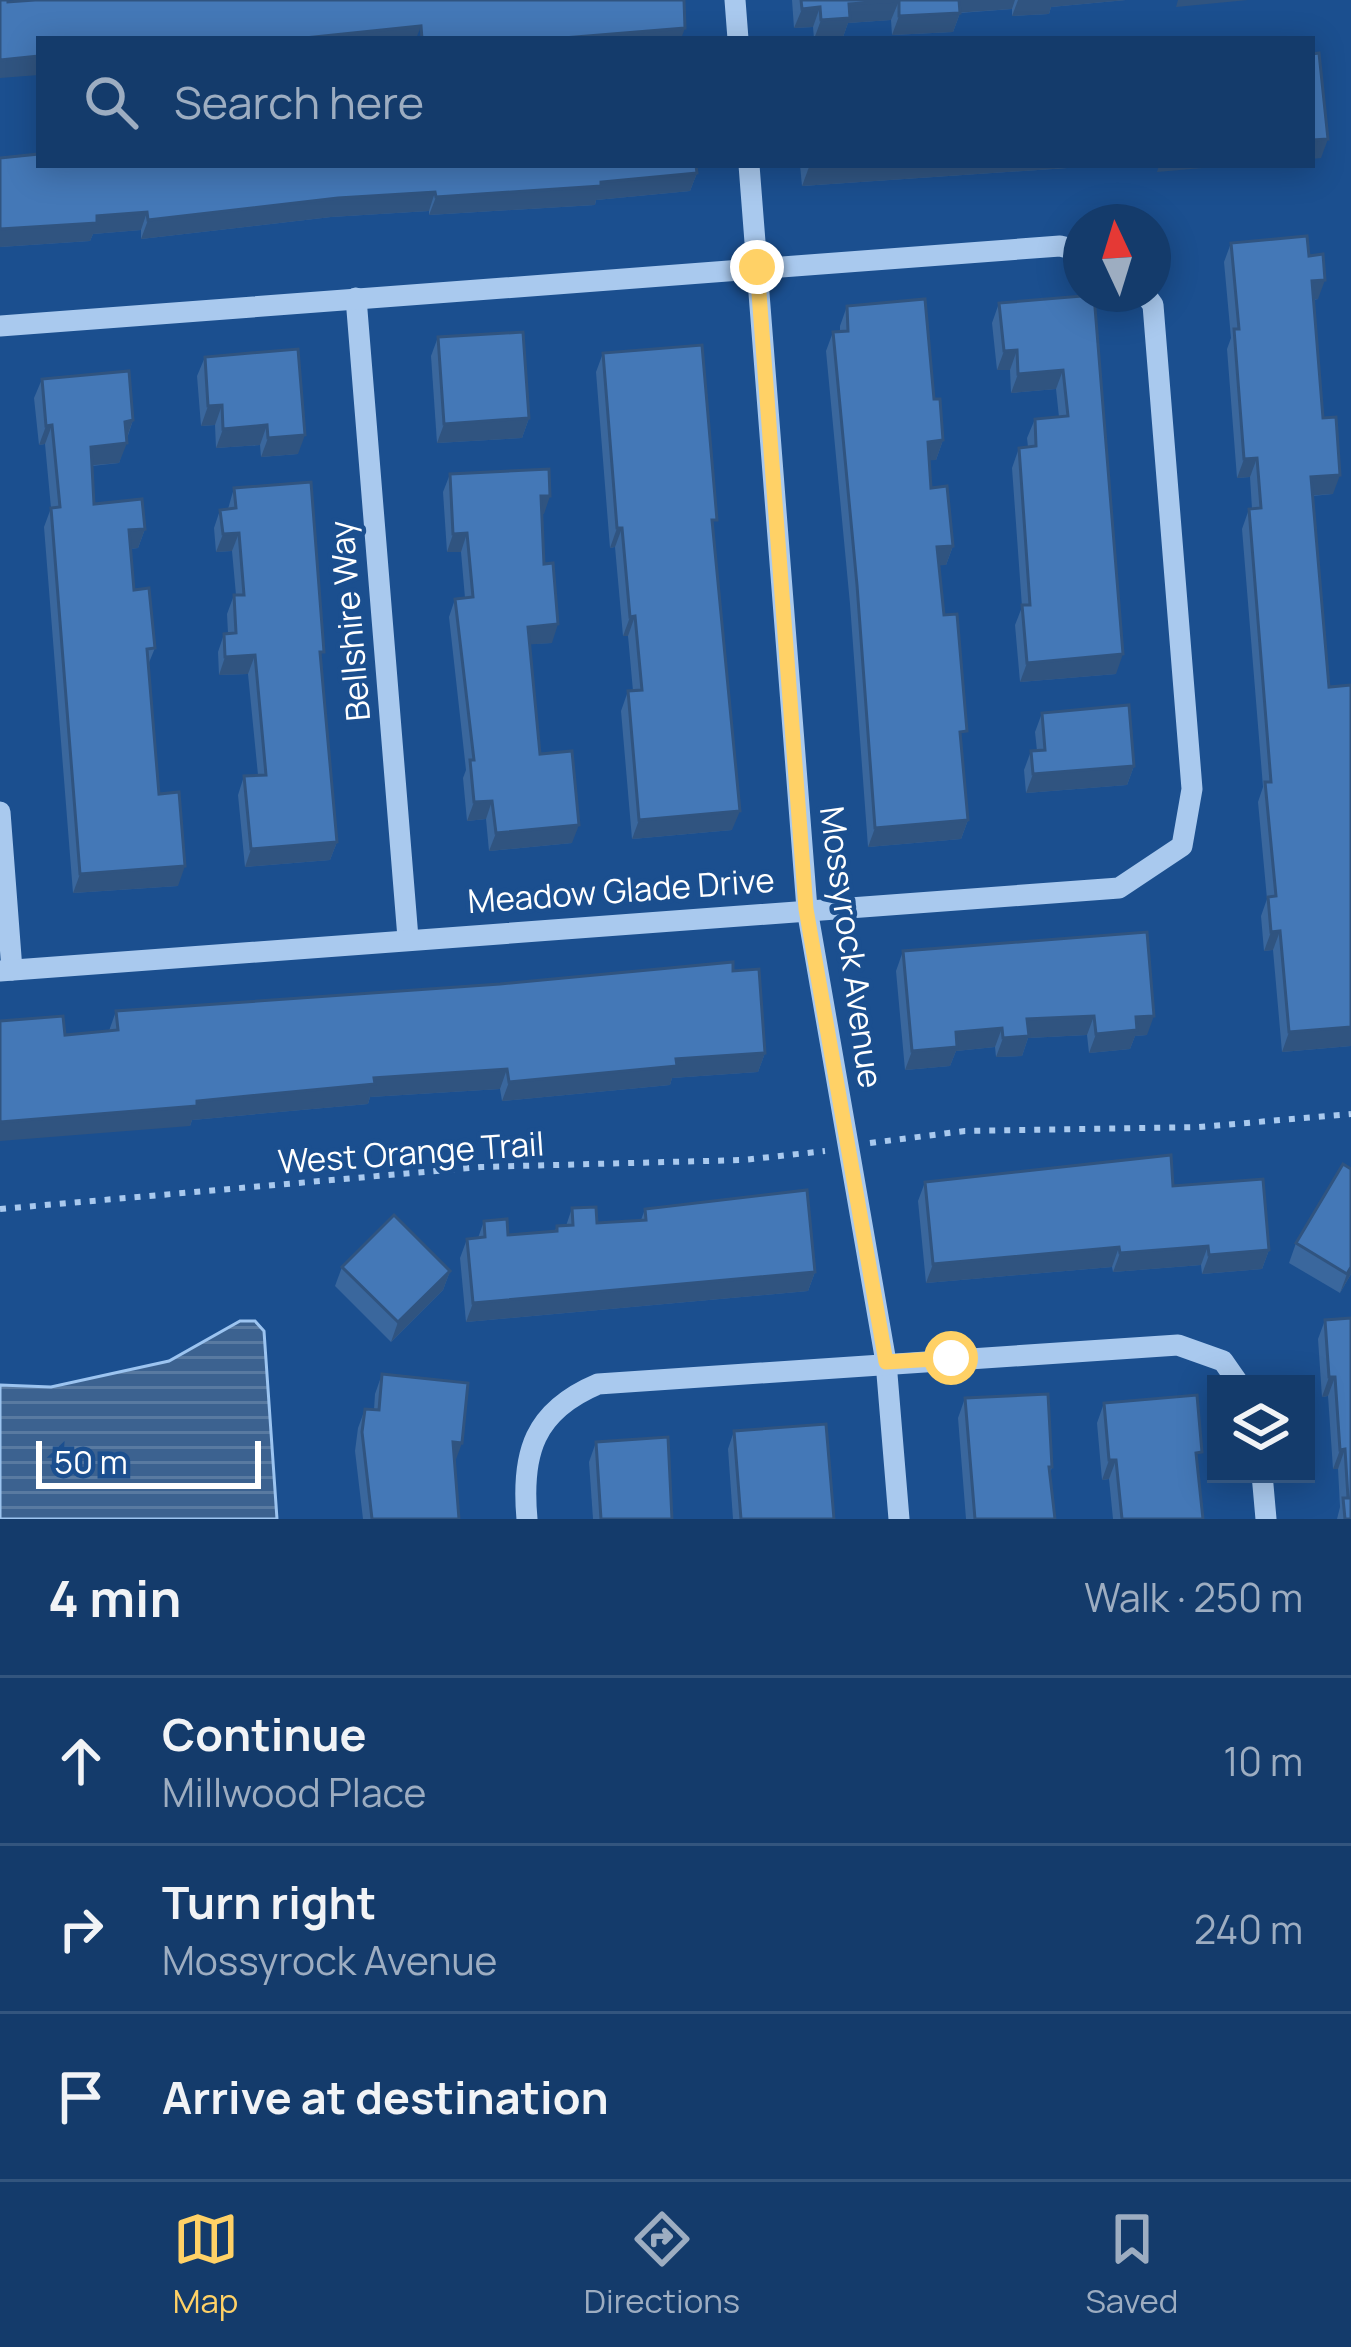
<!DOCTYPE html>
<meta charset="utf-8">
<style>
body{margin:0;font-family:Manrope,sans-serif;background:#1d4271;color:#f1f3f6}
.controls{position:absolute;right:36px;bottom:36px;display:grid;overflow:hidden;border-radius:0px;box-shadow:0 6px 30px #0003}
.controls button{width:108px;height:108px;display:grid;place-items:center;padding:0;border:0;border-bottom:3px solid #33557e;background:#143b6b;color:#f1f3f6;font:60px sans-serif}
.compass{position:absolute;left:1063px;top:204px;width:108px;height:108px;border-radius:50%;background:#143b6b;box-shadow:0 6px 30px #0003;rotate:356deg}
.scale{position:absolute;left:36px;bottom:30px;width:225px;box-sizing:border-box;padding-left:12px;border:6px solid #fff;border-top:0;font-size:33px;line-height:42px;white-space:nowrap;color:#fff;-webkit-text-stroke:9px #1b4f8f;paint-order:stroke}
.stop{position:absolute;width:36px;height:36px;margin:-27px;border:9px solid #ffd166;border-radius:50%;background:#fff}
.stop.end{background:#ffd166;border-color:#fff;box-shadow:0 3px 12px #0008}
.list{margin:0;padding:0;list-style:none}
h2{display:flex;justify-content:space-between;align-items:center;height:156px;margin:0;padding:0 48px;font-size:51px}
h2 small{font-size:39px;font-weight:400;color:#9dadc1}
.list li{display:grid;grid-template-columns:78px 1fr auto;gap:36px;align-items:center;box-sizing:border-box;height:168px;padding:0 48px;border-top:3px solid #33557e}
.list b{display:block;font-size:45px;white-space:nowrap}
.list p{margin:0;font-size:39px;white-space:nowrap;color:#9dadc1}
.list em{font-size:39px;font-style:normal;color:#9dadc1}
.icon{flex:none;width:66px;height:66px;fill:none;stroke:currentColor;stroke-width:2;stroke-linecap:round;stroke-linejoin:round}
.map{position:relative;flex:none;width:1351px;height:1519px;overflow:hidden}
.search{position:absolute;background:#143b6b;box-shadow:0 6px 30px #0003;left:36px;right:36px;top:36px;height:132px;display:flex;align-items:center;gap:30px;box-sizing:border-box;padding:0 42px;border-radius:0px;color:#9dadc1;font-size:45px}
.sheet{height:660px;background:#143b6b}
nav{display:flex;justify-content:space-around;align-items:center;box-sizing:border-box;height:168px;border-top:3px solid #33557e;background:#143b6b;font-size:33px;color:#9dadc1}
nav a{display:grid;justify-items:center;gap:6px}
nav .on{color:#ffd166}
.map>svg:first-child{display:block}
.water{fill:url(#water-rules);stroke:#9cc4f0;stroke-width:3}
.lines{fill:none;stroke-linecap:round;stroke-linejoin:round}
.path{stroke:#a9c9ee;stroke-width:6;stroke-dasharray:6 9;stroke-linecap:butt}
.minor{stroke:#a9c9ee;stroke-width:21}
.wall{fill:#3a679d}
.shaded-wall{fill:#305480}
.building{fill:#4478b7;stroke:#305480;stroke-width:3}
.route{stroke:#ffd166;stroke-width:15}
.labels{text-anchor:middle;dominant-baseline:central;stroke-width:9;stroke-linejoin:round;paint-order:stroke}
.street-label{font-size:33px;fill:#fff;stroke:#1b4f8f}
</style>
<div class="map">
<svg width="1351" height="1519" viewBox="0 0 1351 1519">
<defs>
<pattern id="water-rules" width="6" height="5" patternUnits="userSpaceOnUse" patternTransform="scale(3)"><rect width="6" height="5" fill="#3c6290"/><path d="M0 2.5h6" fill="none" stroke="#597aa1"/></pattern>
</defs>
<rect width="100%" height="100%" fill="#1b4f8f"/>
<!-- water -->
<path class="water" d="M240 1321H255L264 1331 277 1519H0V1385L51 1387 169 1361Z"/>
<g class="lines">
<!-- path -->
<g class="path">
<path d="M870 1143 965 1131 1199 1127 1351 1114"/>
<path d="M0 1209 481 1167 743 1160 825 1151"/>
</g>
<!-- minor -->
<g class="minor">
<path d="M735 0 738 39"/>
<path d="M749 165 807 909 886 1362 899 1519"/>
<path d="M356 298 408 938"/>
<path d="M0 326 1060 246 1081 251"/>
<path d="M0 812 12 970"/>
<path d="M0 971 1119 888 1182 846 1192 789 1153 305 1145 294"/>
<path d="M1262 1474 1266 1519"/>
<path d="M527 1519C521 1453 534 1411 598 1384L1178 1345 1223 1361 1239 1384"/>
</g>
</g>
<!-- wall -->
<g class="wall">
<path d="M792 0H1126L1051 7 1049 14 1012 16V9L960 13 953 32 892 35 891 20 848 23 843 37 814 39 813 27 794 28Z"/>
<path d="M0 158 285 166 697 173 690 191 596 200 595 205 429 215V211L331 217 141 239V230L93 234 90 241 0 247Z"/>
<path d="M800 165H1112L802 186Z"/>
<path d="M1231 243 1309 256 1318 299 1314 300 1323 418 1333 494 1312 496 1329 687 1351 685V1046L1282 1052 1273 950 1264 951 1261 916 1267 899 1258 802 1263 787 1242 529 1249 509H1252L1250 477 1237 478 1227 349 1231 338 1224 262Z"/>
<path d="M1094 295 1116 674 1020 682 1015 625 1022 607 1012 468 1019 448 1028 447 1027 438 1035 419 1059 417 1056 389 1011 393 1010 370H997L992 323 999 303Z"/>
<path d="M847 306 934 399 943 440 936 460H929L931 488 953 546 946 565H939L968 820 961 839 868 847 850 604 826 351 833 332 840 331V326Z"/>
<path d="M438 337 529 418 522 438 437 443 431 356Z"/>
<path d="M603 353 713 531 732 830 632 839 621 711 628 691H633L628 636H623L615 547 610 548 596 372Z"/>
<path d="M205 357 298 454 261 457 260 445 216 448 215 425 201 426 197 376Z"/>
<path d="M42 379 133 420 119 463 92 466 94 504 145 529 138 548 130 549 134 590 155 648 148 665 159 794 178 886 73 893 44 527 51 508 45 444 39 445 34 398Z"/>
<path d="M450 474 544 514H542L544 564 552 643 530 644 540 754 572 843 489 851 486 819 467 821 463 778 466 770 449 617 455 599 465 598 461 552H447L443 492Z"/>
<path d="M234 488 320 661 337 842 330 860 245 867 238 795 244 776 258 775 248 674 219 675 218 652 224 634 228 633 227 614 234 595H236L232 551 216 552 214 528 220 510 228 509Z"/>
<path d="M1042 713 1134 766 1127 785 1026 793 1024 770 1031 751H1037L1035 732Z"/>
<path d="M903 951 1147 1035 1135 1036 1130 1049 1089 1053 1087 1035 1028 1038 1022 1056 996 1057 995 1047 956 1051 950 1066 905 1070 896 971Z"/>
<path d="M733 971 765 1053 758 1072 672 1078 670 1085 502 1101 500 1089 370 1097 368 1104 192 1120 190 1126 65 1035 109 1031 116 1011Z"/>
<path d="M925 1182 1173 1186 1269 1250 1262 1269 1202 1274 1201 1265 1113 1272 1112 1267 926 1283 918 1201Z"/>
<path d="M572 1208 597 1223 641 1220 645 1209 815 1272 808 1291 466 1322 460 1258 467 1239 478 1238 484 1221 508 1235 555 1231 557 1226H566Z"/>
<path d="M1296 1243 1351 1274 1340 1293 1289 1263Z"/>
<path d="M342 1267 450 1271 443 1290 391 1342 335 1286Z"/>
<path d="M1351 1318V1519H1337L1340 1507 1338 1469H1333L1328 1396 1322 1397 1318 1339 1325 1320Z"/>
<path d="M382 1374 454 1462 459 1519H363L355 1451 358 1428 365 1409 374 1410 375 1394Z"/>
<path d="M965 1398 1052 1467 1050 1473 1055 1519H966L958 1418Z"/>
<path d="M1104 1403 1197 1465 1203 1519H1113L1109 1479 1102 1480 1097 1423Z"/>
<path d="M734 1431 834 1519H733L728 1449Z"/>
<path d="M596 1442 672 1519H593L589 1462Z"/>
</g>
<!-- shaded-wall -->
<g class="shaded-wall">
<path d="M957 0H1015L1012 9 954 13H960L953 32 892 35 899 16Z"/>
<path d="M1018 0H1126L1051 7 1049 14 1012 16Z"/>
<path d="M1178 0H1248L1176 7Z"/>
<path d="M899 1 891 20 848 23 843 37 814 39 821 20 849 4Z"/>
<path d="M820 7 813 27 794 28 802 9Z"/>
<path d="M421 26 416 39H294L295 38Z"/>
<path d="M685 28 681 39H551Z"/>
<path d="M39 56V75L0 78V60Z"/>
<path d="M1328 139 1321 158 1312 159V140Z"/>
<path d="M835 165H1112L802 186 809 167Z"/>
<path d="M1159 165H1238L1157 172Z"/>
<path d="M697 173 690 191 596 200 595 205 429 215 436 197Z"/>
<path d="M435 192 429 211 331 217 141 239 148 220 338 198Z"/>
<path d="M147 212 141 230 93 234 90 241 0 247V229L97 216Z"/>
<path d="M1325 280 1318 299 1305 301 1312 281Z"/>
<path d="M1017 350 1010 370H997L1004 351Z"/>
<path d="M1063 370 1056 389 1011 393 1018 374Z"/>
<path d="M222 405 215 425 201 426 208 406Z"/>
<path d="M529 418 522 438 437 443 444 424Z"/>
<path d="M133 420 126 440 125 422Z"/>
<path d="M52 425 45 444 39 445 46 426Z"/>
<path d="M267 425 260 445 216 448 223 429Z"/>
<path d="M305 435 298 454 261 457 268 438Z"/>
<path d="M943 440 936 460 921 461 928 442Z"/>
<path d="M127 443 119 463 83 466 91 447Z"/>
<path d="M1257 458 1250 477 1237 478 1244 459Z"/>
<path d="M1340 475 1333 494 1304 496 1311 477Z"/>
<path d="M541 496H550L544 514 534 515Z"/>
<path d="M617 528H622L615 547 610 548Z"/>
<path d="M145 529 138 548 122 550 129 530Z"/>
<path d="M239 533 232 551 216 552 223 534Z"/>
<path d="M467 533 461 552H447L453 534Z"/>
<path d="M953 546 946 565 930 566 937 547Z"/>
<path d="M635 616 628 636H623L630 617Z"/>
<path d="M558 624 552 643 521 645 528 627Z"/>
<path d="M1123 654 1116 674 1020 682 1027 663Z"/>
<path d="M255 655 248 674 219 675 225 657Z"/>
<path d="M1134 766 1127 785 1026 793 1033 774Z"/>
<path d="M492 801 486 819 467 821 474 802Z"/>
<path d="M740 811 732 830 632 839 639 820Z"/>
<path d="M968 820 961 839 868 847 875 828Z"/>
<path d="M579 825 572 843 489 851 496 833Z"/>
<path d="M337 842 330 860 245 867 251 849Z"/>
<path d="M185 866 178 886 73 893 80 874Z"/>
<path d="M1280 931 1273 950 1264 951 1271 932Z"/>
<path d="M1094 1016 1087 1035 1028 1038 1022 1056 996 1057 1003 1038 1027 1019Z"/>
<path d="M1154 1016 1147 1035 1135 1036 1130 1049 1089 1053 1096 1034 1136 1017Z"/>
<path d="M1351 1027V1046L1282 1052 1289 1032Z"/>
<path d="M1002 1028 995 1047 956 1051 950 1066 905 1070 912 1051 956 1032Z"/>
<path d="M765 1053 758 1072 672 1078 670 1085 502 1101 509 1082 676 1059Z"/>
<path d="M507 1069 500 1089 370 1097 368 1104 192 1120 190 1126 0 1141V1122L197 1101 374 1078Z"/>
<path d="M1208 1246 1201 1265 1113 1272 1120 1253Z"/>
<path d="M1119 1247 1112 1267 926 1283 933 1264Z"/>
<path d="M1269 1250 1262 1269 1202 1274 1209 1255Z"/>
<path d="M1351 1267V1274L1340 1293 1347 1274Z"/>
<path d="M450 1271 443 1290 391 1342 398 1322Z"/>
<path d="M815 1272 808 1291 466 1322 473 1303Z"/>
<path d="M1329 1377H1335L1328 1396 1322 1397Z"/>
<path d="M453 1442 462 1443 455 1462Z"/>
<path d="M1345 1449 1338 1469H1333L1340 1450Z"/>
<path d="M1109 1460H1116L1109 1479 1102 1480Z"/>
</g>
<!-- building -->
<g class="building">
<path d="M0 0H8V2L35 0H684L685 28 551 39H422L421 26 295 39H39V56L0 60Z"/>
<path d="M801 0H959L960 13 899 16V1L849 4 850 18 821 20 820 7 802 9Z"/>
<path d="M1319 53 1328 139 1312 140V54Z"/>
<path d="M39 154V165H696L697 173 601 182V186L436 197 435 192 338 198 148 220 147 212 97 216V223L0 229V158Z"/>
<path d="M1307 236 1309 256 1323 254 1325 280 1312 281 1323 418 1336 417 1340 475 1311 477 1329 687 1351 685V1027L1289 1032 1280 931 1271 932 1268 897 1276 896 1265 782H1271L1249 509 1261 508 1257 458 1244 459 1234 329H1239L1231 243Z"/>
<path d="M1094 295 1123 654 1027 663 1022 605H1030L1019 448 1036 446 1035 419 1068 416 1063 370 1018 374 1017 350 1004 351 999 303Z"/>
<path d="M925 299 934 399H940L943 440 928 442 931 488 947 486 953 546 937 547 944 615 957 614 967 731 960 732 968 820 875 828 857 585 833 332 848 331 847 306Z"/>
<path d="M523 332 529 418 444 424 438 337Z"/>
<path d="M702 345 717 520H712L740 811 639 820 628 691 642 690 635 616 630 617 622 528H617L603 353Z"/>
<path d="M298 349 305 435 268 438 267 425 223 429 222 405 208 406 205 357Z"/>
<path d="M129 371 133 420 125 422 127 443 91 447 94 504 142 499 145 529 129 530 134 590 149 588 155 648 147 649 159 794 179 792 185 866 80 874 51 508 60 507 52 425 46 426 42 379Z"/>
<path d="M549 469 550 496H541L544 564 553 563 558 624 528 627 540 754 572 751 579 825 496 833 492 801 474 802 470 760H474L455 599 473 597 467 533 453 534 450 474Z"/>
<path d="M311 482 324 652H320L337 842 251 849 244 776 266 775 255 655 225 657 224 634 236 633 234 595H244L239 533 223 534 220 510 236 508 234 488Z"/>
<path d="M1129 705 1134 766 1033 774 1031 751 1045 750 1042 713Z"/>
<path d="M1147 932 1154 1016 1136 1017 1137 1030 1096 1034 1094 1016 1027 1019 1029 1036 1003 1038 1002 1028 956 1032 957 1047 912 1051 903 951Z"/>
<path d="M733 962V971L759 969 765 1053 676 1059 677 1066 509 1082 507 1069 374 1078 375 1084 197 1101V1106L0 1122V1021L63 1016 65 1035 118 1030 116 1011 500 984Z"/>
<path d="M1171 1155 1173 1186 1263 1179 1269 1250 1209 1255 1208 1246 1120 1253 1119 1247 933 1264 925 1182Z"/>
<path d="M1343 1164 1351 1169V1267L1347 1274 1296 1243Z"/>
<path d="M807 1190 815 1272 473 1303 467 1239 485 1237 484 1221 507 1219 508 1235 557 1231V1226L573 1225 572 1208 596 1207 597 1223 646 1220 645 1209Z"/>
<path d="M394 1215 450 1271 398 1322 342 1267Z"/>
<path d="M1351 1318V1519H1345L1343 1498H1348L1345 1449 1340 1450 1335 1377H1329L1325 1320Z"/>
<path d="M382 1374 468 1383 462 1443 453 1442 459 1519H372L362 1432 365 1409 379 1410Z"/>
<path d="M1048 1394 1052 1467H1049L1055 1519H975L965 1398Z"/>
<path d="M1197 1395 1202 1452 1196 1453 1203 1519H1122L1116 1460H1109L1104 1403Z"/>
<path d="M826 1424 834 1519H741L734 1431Z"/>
<path d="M668 1437 672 1519H601L596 1442Z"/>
</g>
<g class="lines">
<!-- route -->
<path class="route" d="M757 267 806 909 886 1362 951 1358"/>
</g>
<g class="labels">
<!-- street labels -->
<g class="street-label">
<text transform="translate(349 621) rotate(-95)">Bellshire Way</text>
<text transform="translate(621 890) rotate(-4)">Meadow Glade Drive</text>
<text transform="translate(852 947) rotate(82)">Mossyrock Avenue</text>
<text transform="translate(411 1152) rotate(-4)">West Orange Trail</text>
</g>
</g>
</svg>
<div class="controls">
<button><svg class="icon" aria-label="layers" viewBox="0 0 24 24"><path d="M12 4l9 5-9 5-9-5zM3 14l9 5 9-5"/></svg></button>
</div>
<svg class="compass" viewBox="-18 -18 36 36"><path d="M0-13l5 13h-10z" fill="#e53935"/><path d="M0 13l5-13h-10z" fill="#9dadc1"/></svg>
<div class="scale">50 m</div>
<div class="stop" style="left:951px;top:1358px"></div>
<div class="stop end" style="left:757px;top:267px"></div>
<div class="search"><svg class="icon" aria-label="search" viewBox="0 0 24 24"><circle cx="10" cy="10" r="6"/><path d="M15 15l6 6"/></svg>Search here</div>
</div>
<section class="sheet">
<h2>4 min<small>Walk · 250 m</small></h2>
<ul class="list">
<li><svg class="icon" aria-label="ahead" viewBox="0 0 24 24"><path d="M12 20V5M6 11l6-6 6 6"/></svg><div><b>Continue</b><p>Millwood Place</p></div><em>10 m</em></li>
<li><svg class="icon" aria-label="right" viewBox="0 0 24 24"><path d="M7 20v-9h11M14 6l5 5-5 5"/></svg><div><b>Turn right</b><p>Mossyrock Avenue</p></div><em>240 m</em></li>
<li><svg class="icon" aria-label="arrive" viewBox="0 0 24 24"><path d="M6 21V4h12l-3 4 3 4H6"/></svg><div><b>Arrive at destination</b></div></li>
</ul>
</section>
<nav>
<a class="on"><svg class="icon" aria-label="map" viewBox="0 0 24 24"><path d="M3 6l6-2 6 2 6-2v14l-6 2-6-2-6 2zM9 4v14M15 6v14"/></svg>Map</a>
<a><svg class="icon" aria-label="directions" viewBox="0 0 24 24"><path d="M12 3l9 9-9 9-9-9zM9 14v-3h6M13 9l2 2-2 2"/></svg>Directions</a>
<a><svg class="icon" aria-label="saved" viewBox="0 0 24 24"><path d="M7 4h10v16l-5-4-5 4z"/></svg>Saved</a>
</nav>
